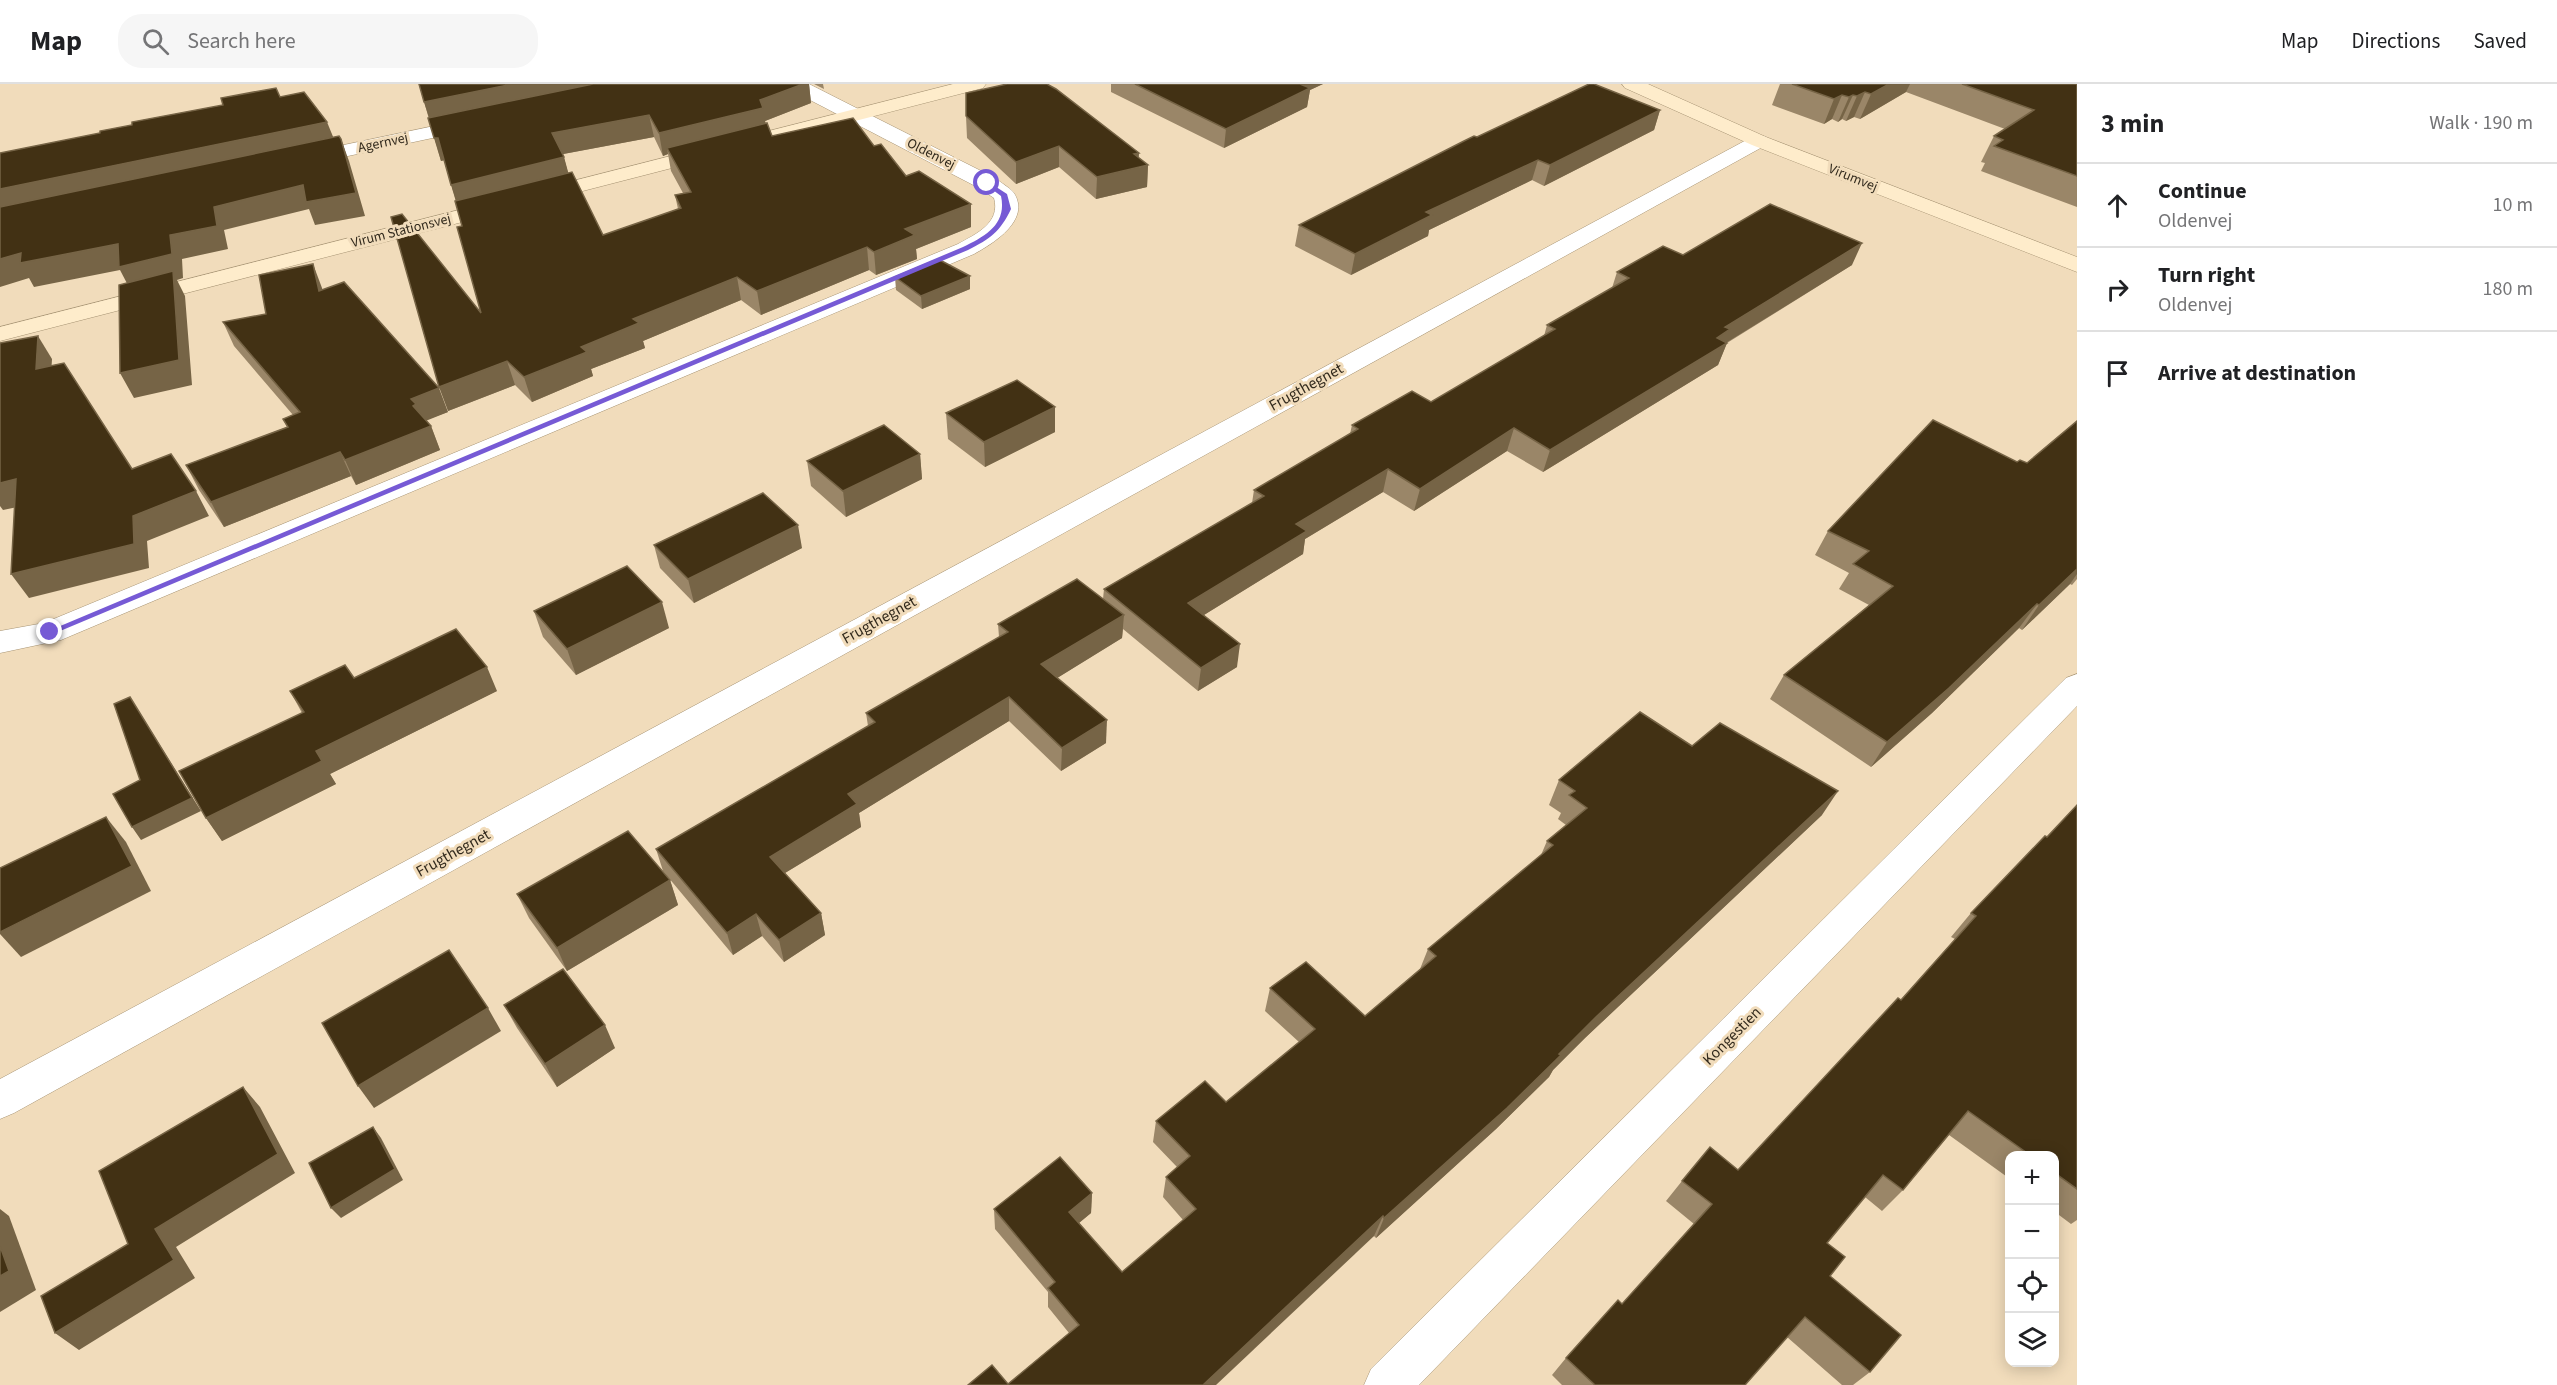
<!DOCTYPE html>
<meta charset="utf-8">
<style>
body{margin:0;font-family:"Source Sans 3",sans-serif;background:#f6f6f6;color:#202124}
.controls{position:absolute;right:18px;bottom:18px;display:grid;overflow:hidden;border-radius:12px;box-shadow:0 3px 15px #0003}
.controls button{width:54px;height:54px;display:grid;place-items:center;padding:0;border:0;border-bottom:2px solid #e0e0e0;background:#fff;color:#202124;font:30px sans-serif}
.stop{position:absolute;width:18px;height:18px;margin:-14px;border:4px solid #765ad5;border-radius:50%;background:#fff}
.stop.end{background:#765ad5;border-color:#fff;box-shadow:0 2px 6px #0008}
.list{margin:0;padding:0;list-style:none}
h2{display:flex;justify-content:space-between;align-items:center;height:78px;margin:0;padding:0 24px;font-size:26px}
h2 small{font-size:20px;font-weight:400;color:#757577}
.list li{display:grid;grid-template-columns:39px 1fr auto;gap:18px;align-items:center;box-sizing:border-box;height:84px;padding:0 24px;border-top:2px solid #e0e0e0}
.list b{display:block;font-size:22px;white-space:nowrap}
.list p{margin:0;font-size:20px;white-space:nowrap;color:#757577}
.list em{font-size:20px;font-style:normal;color:#757577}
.icon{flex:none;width:33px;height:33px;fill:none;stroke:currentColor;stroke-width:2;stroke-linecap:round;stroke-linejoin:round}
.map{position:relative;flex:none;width:2077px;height:1301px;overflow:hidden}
header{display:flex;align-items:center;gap:36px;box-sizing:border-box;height:84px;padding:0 30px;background:#fff;border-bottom:2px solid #e0e0e0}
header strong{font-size:28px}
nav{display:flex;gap:33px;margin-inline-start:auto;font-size:21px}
.search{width:420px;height:54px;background:#f6f6f6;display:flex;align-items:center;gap:15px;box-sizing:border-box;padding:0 21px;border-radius:24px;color:#757577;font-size:22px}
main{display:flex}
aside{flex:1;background:#fff}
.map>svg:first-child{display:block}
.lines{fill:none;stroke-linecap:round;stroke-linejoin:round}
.street-casing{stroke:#a79474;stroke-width:1}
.secondary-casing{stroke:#a79474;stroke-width:1}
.street{fill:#fff;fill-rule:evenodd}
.secondary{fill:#feeccb;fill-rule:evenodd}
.wall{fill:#9a8668;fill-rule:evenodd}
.shaded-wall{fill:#766446}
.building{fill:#423114;stroke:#766446;stroke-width:1.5}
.route{fill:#765ad5}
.labels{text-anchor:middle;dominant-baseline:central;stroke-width:6;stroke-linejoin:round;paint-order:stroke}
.far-street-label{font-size:14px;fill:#322a1d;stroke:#f1dcbb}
.street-label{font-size:16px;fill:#322a1d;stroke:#f1dcbb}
</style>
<header>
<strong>Map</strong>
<div class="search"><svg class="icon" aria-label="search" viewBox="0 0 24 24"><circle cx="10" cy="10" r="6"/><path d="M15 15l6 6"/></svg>Search here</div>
<nav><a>Map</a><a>Directions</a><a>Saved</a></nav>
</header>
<main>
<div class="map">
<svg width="2077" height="1301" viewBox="0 0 2077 1301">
<rect width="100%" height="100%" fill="#f1dcbb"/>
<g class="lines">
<!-- street casing -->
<g class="street-casing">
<g id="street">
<path d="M784 0H809L995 94C1001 99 1009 103 1014 109 1031 136 994 159 974 170L61 556 0 569V547L44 539 958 160C976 150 1001 139 994 114L979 104 787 4Z"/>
<path d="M477 33 484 35 487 39 484 43 301 82 294 80 290 76 294 72 301 70Z"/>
<path d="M1759 51 1766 53 1769 57 1766 61 14 1029 0 1035V995L1752 53Z"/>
<path d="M2077 590V622L1419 1301H1364L1371 1285 2066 594Z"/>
</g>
</g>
<!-- secondary casing -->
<g class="secondary-casing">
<g id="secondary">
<path d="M953 0H986L983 4 0 257V243Z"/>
<path d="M1622 0H1648L1766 53 2077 173V188L1752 61 1625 4Z"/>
</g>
</g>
<!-- street -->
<use href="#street" class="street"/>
<!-- secondary -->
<use href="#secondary" class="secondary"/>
</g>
<!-- wall -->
<g class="wall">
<path d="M419 0H809L811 19 765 37 772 52 874 62 906 92 971 120V143L916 165 917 175 876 191 869 186 761 231 741 216 643 257 645 264 591 285 593 292 532 318 515 301 448 327 481 229 456 117 444 76 441 77ZM654 53 663 72 668 70 671 87 683 109 675 111 678 125 603 151 568 89 563 70Z"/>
<path d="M814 0H823L824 5Z"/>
<path d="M1111 0H1323L1310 6 1307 23 1224 64 1111 8Z"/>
<path d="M1780 0H2077V123L1981 87 1985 79 1981 78 1994 52 2005 45 1906 8 1860 35 1854 33 1846 37 1842 35 1838 38 1832 35 1824 40 1772 21Z"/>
<path d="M1660 26 1654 46 1544 102 1532 96 1429 146 1428 152 1351 191 1295 162 1299 141Z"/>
<path d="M966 32 1139 69 1138 73 1148 81 1147 103 1096 115 1059 83 1016 100 967 54Z"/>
<path d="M1683 171 1852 181 1727 259 1718 281 1543 388 1507 367 1414 427 1383 408 1305 455 1303 470 1204 531 1237 583 1198 607 1123 545 1122 554 1057 594 1106 659 1061 687 1009 637 859 729 861 743 785 789 821 829 825 851 784 878 762 852 733 871 663 787 656 765 868 642 866 629 999 553 998 540 1103 515 1104 505 1252 419 1254 406 1350 350 1352 341 1431 318 1544 252 1547 241 1612 204 1617 188Z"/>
<path d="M970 192V205L922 225 896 206 895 193Z"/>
<path d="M323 205 448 328 426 336 431 342 440 366 356 401 351 392 224 443 199 406 186 381 287 343 283 335 293 331 234 262 223 238 266 230Z"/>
<path d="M946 329 1055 348 985 383 948 355Z"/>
<path d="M2077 337V495L2072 501 2070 500 2022 546 2019 544 1932 629 1871 683 1770 615 1784 591 1869 521 1839 505 1849 489 1815 471 1828 447 2017 378 2027 379Z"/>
<path d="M920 370 922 395 846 433 811 402 807 377Z"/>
<path d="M654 461 802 464 694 519 660 484Z"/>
<path d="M534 527 669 544 576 591 543 553Z"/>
<path d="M354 594 497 607 330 690 336 700 222 757 206 734 302 629 290 607Z"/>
<path d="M1692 662 1822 731 1585 954 1553 986 1549 993 1496 1045 1376 1154 1374 1152 1008 1300 1069 1249 1048 1223V1208L995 1145 994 1125 1092 1109 1091 1129 1079 1139 1122 1188 1183 1136 1163 1113 1166 1093 1177 1083 1153 1058 1156 1037 1226 1018 1299 958 1265 927 1270 904 1365 932 1420 885 1428 865 1541 771 1547 757 1566 741 1558 735 1561 729 1549 721 1559 696Z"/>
<path d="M2077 721V1136L2071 1140 2055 1128V1071H2010V1095L1949 1051 1903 1106 1882 1127 1865 1113 1827 1159 1830 1192 1870 1288 1853 1301H1842L1787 1253 1745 1301H1562L1552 1291 1566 1274 1622 1220 1694 1140 1666 1117 1682 1097 1738 1086 1901 916 1955 855 1951 853 1971 829 2047 753Z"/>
<path d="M670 796 678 821 567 887 529 834 517 810Z"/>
<path d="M504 921 615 964 557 1003 517 944Z"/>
</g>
<!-- shaded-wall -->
<g class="shaded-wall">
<path d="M513 0H622L431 40 424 18Z"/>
<path d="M803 0H809L811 19 765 37 766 45 667 64 668 70 663 72 659 49 760 16Z"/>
<path d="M1290 0H1323L1310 6 1307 23 1224 64 1226 45Z"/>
<path d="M1889 0H1910L1906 8 1860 35 1871 10Z"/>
<path d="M1865 8 1854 33 1846 37 1857 12Z"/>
<path d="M1842 11 1832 35 1824 40 1834 15Z"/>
<path d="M1853 11 1842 35 1838 38 1849 13Z"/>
<path d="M1660 26 1654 46 1544 102 1550 81Z"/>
<path d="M649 31 654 53 558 71 552 49Z"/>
<path d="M327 38 336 60 0 131V105Z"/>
<path d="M434 54H438L445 76 441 77Z"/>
<path d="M341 55 349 77 365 132 315 141 309 125 224 146 228 165 182 175 183 194 177 196 185 212 192 301 134 314 120 289 131 207 120 186 34 203 29 194 0 203V175L21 169 118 160 170 151 214 123Z"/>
<path d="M1059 62V83L1016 100V78Z"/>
<path d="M1139 69 1138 84 1148 81 1147 103 1096 115 1097 93 1134 70Z"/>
<path d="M564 73 570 95 458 124 451 101Z"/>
<path d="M1538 76 1532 96 1429 146 1428 152 1351 191 1355 170 1426 128Z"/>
<path d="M971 120V143L916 165 917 175 876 191 874 168 905 145Z"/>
<path d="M1862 159 1852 181 1724 260 1727 259 1718 281 1543 388 1550 366 1717 254 1725 243Z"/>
<path d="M867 163 869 186 761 231 757 207Z"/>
<path d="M313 180 322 204 328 230 319 207Z"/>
<path d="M970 192V205L922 225 921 212Z"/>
<path d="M737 193 741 216 643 257 645 264 591 285 593 292 532 318 524 293 633 235Z"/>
<path d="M38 252 52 275 50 309 36 285Z"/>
<path d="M507 277 515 301 448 327 439 303Z"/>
<path d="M439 304 448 328 423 338 431 342 440 366 356 401 345 376 411 315Z"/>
<path d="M1055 323V348L985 383 984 358Z"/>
<path d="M1514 344 1507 367 1414 427 1420 405Z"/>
<path d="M340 368 351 392 224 443 211 418Z"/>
<path d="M920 370 922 395 846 433 843 407Z"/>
<path d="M1388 385 1383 408 1305 455 1303 470 1186 542 1188 519 1296 440Z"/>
<path d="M16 395 32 420 3 426 0 422V399Z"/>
<path d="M196 407 209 432 147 457 149 484 29 514 11 490 133 432Z"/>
<path d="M798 441 802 464 694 519 688 495Z"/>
<path d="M2077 485V490L2070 500 2022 546 2039 521Z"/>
<path d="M662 518 669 544 576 591 567 565Z"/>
<path d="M2037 520 2019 544 1932 629 1871 683 1887 658Z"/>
<path d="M1124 531 1122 554 1041 604V580Z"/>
<path d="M1240 560 1237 583 1198 607 1201 584Z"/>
<path d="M487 583 497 607 330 690 336 700 222 757 206 734 316 667Z"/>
<path d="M130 613 201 727 141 756 132 743 192 714Z"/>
<path d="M1009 613V637L859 729 861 743 775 795 770 773 848 710Z"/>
<path d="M1107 636 1106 659 1061 687 1062 664Z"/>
<path d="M1838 707 1822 731 1585 954 1553 986 1549 993 1496 1045 1376 1154 1384 1134 1559 970 1597 932Z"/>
<path d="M106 733 126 758 151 807 21 873 0 850V848Z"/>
<path d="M670 796 678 821 567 887 557 864Z"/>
<path d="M821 829 825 851 784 878 779 856Z"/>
<path d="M756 830 762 852 733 871 727 849Z"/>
<path d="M488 924 501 947 374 1024 358 1002Z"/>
<path d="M605 941 615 964 557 1003 545 980Z"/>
<path d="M243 1003 260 1023 295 1089 176 1163 195 1194 79 1266 55 1249 155 1145Z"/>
<path d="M373 1043 381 1054 403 1096 341 1134 331 1124Z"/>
<path d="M1092 1109 1091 1129 1068 1148 1069 1128Z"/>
<path d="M0 1125 9 1132 36 1206 0 1228Z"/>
<path d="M1383 1132 1374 1152 1216 1301H1203Z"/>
</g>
<!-- building -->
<g class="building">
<path d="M419 0H513L424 18Z"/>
<path d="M593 0H803L760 16 763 24 659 49 649 31 552 49 564 73 451 101 438 54H434L428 34Z"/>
<path d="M1007 0H1047L1056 5 1139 69 1134 70 1148 81 1097 93 1059 62 1016 78 966 32V9Z"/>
<path d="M1135 0H1300L1310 4 1226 45Z"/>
<path d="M1589 0H1594L1660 26 1550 81 1538 76 1426 128 1432 131 1355 170 1299 141 1464 57 1474 52 1477 53Z"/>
<path d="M1792 0H1889L1871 10 1865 8 1857 12 1853 11 1849 13 1842 11 1834 15Z"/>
<path d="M1962 0H2077V92L1994 62 2003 56 1994 52 2034 26Z"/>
<path d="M276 4 280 13 304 8 327 38 0 105V69L100 49V47L132 41V38L223 21 221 14Z"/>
<path d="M853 34 874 62 881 60 906 92 919 87 971 120 905 145 915 151 874 168 867 163 757 207 737 193 633 235 639 239 581 263 587 268 524 293 507 277 439 303 391 133 402 130 481 229 457 143 462 142 455 117 572 88 603 151 681 124 675 111 691 108 667 64 767 39 772 52Z"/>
<path d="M339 52 341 55 356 109 306 118 303 101 214 123 217 142 170 151 172 170 119 183 118 160 20 179 21 169 0 175V123Z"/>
<path d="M1770 120 1862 159 1725 243 1730 245 1717 254 1727 259 1550 366 1514 344 1420 405 1388 385 1296 440 1307 447 1188 519 1240 560 1201 584 1104 505 1264 412 1254 406 1358 345 1352 341 1412 307 1431 318 1555 245 1547 241 1629 194 1617 188 1663 162 1683 171Z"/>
<path d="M938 175 970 192 921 212 895 193Z"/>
<path d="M313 180 319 207 344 198 439 304 411 315 416 320 413 322 431 342 345 376 340 368 211 418 186 381 288 343 283 335 300 328 223 238 266 230 259 191Z"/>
<path d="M173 187 179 276 120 289 119 201Z"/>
<path d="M38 252 36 285 64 279 132 385 171 370 196 407 133 432 134 460 11 490 16 395 0 399V259Z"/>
<path d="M1017 296 1055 323 984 358 946 329Z"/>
<path d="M1933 336 2017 378 2020 376 2027 379 2077 337V485L2039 521 2037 520 1949 604 1887 658 1784 591 1893 502 1853 480 1869 467 1828 447Z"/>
<path d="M884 341 920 370 843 407 807 377Z"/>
<path d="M763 409 798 441 688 495 654 461Z"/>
<path d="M627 482 662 518 567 565 534 527Z"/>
<path d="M1077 495 1124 531 1041 580 1107 636 1062 664 1009 613 848 710 857 720 770 773 821 829 779 856 756 830 727 849 656 765 875 638 866 629 1008 548 998 540Z"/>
<path d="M456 545 487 583 316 667 322 677 206 734 179 687 304 628 290 607 345 581 354 594Z"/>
<path d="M130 613 192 714 132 743 113 710 140 696 114 620Z"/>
<path d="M1640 628 1692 662 1720 639 1838 707 1597 932 1559 970 1561 971 1507 1024 1384 1134 1383 1132 1203 1301H968L992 1281 1008 1300 1079 1241 1048 1204 1055 1198 994 1125 1060 1073 1092 1109 1069 1128 1122 1188 1196 1125 1166 1093 1190 1072 1156 1037 1205 997 1226 1018 1315 945 1270 904 1306 878 1365 932 1436 872 1428 865 1553 761 1547 757 1587 724 1569 711 1575 707 1559 696Z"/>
<path d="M2077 721V1105L2055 1089V1071H2030L1968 1027 1903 1106 1883 1091 1827 1159 1845 1173 1830 1192 1901 1251 1870 1288 1805 1233 1745 1301H1595L1566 1274 1618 1216 1622 1220 1712 1120 1682 1097 1710 1063 1738 1086 1898 914 1901 916 1976 832 1971 829 2045 752 2047 753Z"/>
<path d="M106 733 132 782 0 848V784Z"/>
<path d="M628 747 670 796 557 864 517 810Z"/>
<path d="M449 866 488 924 358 1002 322 939Z"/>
<path d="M563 885 605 941 545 980 504 921Z"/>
<path d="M243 1003 278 1070 155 1145 174 1176 55 1249 41 1212 128 1160 99 1087Z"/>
<path d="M373 1043 395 1085 331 1124 309 1079Z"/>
<path d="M0 1162 9 1187 0 1192Z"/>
</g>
<!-- route -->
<path class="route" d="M987 97 1007 110 1011 125C1000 148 990 155 968 166L53 550 46 548 963 163C986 152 1007 140 1001 112L985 100Z"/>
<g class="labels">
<!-- far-street labels -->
<g class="far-street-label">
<text transform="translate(383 59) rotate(-12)">Agernvej</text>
<text transform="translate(931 70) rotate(27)">Oldenvej</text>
<text transform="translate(1853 94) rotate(22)">Virumvej</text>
<text transform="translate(401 147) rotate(-14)">Virum Stationsvej</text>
</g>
<!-- street labels -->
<g class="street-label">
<text transform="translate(1306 303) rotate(-29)">Frugthegnet</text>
<text transform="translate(879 536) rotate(-29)">Frugthegnet</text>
<text transform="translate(453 769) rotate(-29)">Frugthegnet</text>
<text transform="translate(1732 952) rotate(-45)">Kongestien</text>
</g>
</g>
</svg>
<div class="controls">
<button>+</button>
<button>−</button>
<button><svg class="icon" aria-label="locate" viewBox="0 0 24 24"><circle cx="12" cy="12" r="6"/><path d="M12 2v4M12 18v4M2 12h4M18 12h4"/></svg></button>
<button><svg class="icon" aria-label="layers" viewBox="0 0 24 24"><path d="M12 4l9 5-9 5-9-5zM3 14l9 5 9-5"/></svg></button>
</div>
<div class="stop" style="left:987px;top:99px"></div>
<div class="stop end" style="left:50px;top:548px"></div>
</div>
<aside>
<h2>3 min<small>Walk · 190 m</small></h2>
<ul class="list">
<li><svg class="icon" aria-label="ahead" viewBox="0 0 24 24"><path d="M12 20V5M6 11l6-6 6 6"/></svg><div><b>Continue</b><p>Oldenvej</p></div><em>10 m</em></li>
<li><svg class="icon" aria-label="right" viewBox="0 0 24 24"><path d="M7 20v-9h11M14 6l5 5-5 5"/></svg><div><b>Turn right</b><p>Oldenvej</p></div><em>180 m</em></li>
<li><svg class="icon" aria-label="arrive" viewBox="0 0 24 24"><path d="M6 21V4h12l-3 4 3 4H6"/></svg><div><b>Arrive at destination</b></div></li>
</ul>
</aside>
</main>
